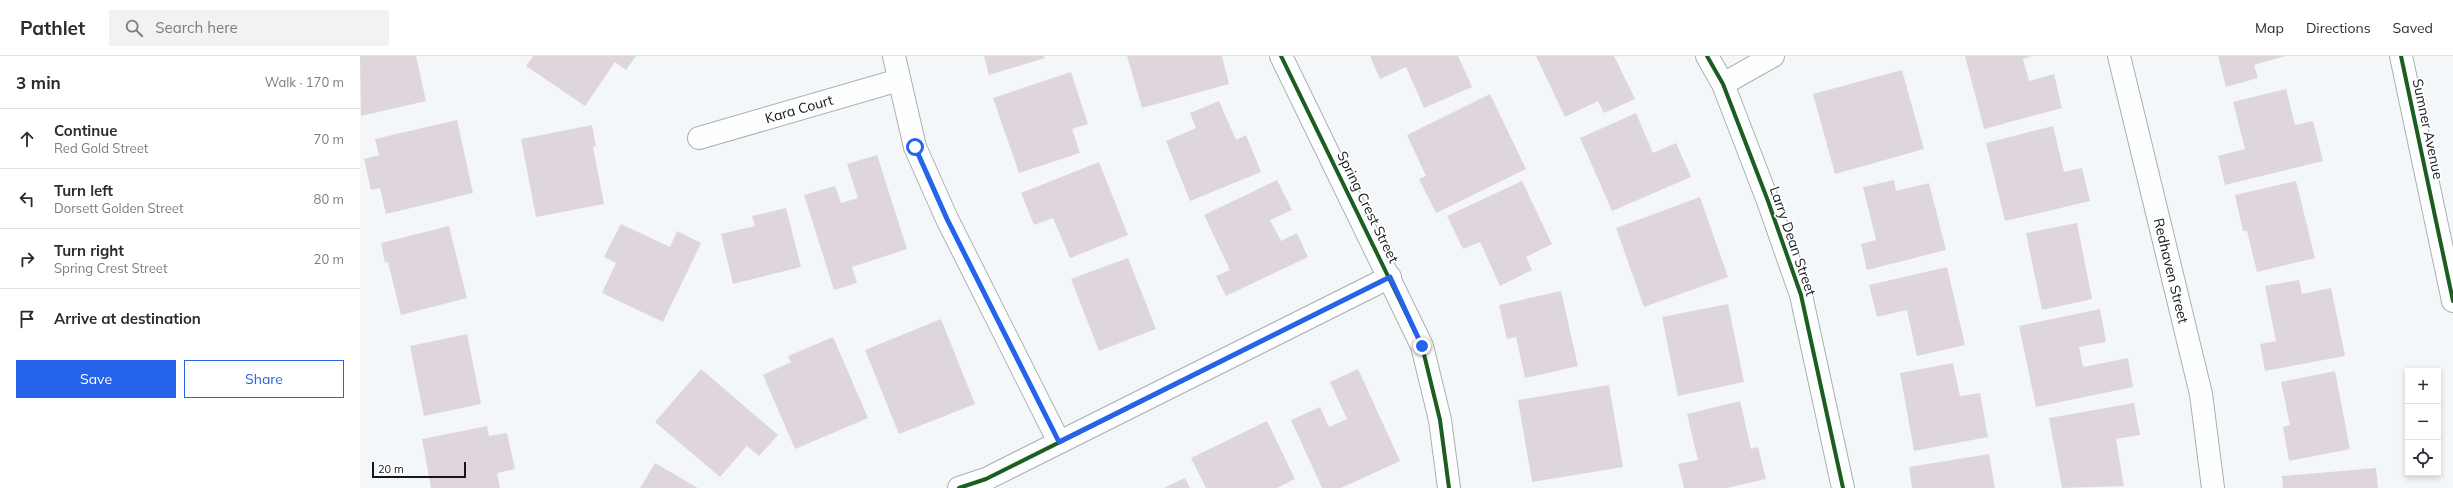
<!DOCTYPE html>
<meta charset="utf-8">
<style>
body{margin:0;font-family:Mulish,sans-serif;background:#f2f2f3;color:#2b2b33}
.controls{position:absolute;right:12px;bottom:12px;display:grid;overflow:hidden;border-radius:0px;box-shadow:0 2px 6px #0003}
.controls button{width:36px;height:36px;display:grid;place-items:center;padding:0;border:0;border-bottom:1px solid #e1e1e2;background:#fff;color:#2b2b33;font:20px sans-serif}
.scale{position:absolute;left:12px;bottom:10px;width:94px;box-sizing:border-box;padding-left:4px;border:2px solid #151719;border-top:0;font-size:11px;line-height:14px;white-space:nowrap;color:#151719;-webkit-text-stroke:3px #fff;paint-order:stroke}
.stop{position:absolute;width:12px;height:12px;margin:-9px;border:3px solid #2563eb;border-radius:50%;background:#fff}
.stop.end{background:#2563eb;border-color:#fff;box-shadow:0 1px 4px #0008}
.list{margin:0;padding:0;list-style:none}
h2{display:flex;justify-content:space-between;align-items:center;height:52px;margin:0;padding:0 16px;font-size:17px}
h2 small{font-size:13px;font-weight:400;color:#7c7c81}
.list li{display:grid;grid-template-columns:26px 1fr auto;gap:12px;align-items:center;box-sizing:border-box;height:60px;padding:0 16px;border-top:1px solid #e1e1e2}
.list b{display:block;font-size:15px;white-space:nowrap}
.list p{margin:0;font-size:13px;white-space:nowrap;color:#7c7c81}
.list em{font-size:13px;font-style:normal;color:#7c7c81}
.actions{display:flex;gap:8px;padding:12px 16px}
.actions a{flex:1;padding:9px 0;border:1px solid #2563eb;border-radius:0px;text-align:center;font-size:14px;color:#2563eb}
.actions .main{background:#2563eb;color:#fff}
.icon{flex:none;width:22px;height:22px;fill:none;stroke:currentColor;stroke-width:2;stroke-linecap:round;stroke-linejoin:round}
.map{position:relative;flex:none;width:2093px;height:432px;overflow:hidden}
header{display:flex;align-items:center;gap:24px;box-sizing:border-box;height:56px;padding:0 20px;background:#fff;border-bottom:1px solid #e1e1e2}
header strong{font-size:19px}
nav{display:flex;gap:22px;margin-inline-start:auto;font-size:14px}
.search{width:280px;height:36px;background:#f2f2f3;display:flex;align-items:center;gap:10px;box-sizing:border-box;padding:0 14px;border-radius:0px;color:#7c7c81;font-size:15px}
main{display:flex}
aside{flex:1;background:#fff}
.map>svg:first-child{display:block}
.building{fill:#dfd6dd}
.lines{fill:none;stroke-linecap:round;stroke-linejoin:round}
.street-casing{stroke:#acaeb0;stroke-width:24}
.secondary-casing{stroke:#acaeb0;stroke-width:24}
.street{stroke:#fdfefe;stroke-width:22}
.secondary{stroke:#fdfefe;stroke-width:22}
.cycleway-casing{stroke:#fff;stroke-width:6}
.cycleway{stroke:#1b5e20;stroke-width:4}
.route{stroke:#2563eb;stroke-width:5}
.labels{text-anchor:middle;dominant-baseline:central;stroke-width:3.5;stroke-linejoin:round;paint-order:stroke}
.street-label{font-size:14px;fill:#151719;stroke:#fff}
</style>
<header>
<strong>Pathlet</strong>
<div class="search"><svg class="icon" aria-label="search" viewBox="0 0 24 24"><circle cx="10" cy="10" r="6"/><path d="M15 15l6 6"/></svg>Search here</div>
<nav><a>Map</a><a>Directions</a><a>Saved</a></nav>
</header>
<main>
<aside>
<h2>3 min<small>Walk · 170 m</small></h2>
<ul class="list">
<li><svg class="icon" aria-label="ahead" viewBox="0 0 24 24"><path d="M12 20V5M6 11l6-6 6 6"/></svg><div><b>Continue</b><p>Red Gold Street</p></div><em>70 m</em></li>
<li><svg class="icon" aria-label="left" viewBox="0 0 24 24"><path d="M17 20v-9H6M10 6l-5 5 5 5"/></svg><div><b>Turn left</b><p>Dorsett Golden Street</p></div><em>80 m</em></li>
<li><svg class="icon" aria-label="right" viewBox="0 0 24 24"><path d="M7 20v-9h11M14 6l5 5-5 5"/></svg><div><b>Turn right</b><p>Spring Crest Street</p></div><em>20 m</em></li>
<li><svg class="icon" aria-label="arrive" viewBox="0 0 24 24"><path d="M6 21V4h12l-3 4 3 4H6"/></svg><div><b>Arrive at destination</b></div></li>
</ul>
<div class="actions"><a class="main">Save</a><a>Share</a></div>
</aside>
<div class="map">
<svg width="2093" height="432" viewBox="0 0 2093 432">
<rect width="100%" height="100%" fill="#f4f7fa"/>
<!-- building -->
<g class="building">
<path d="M0 0H56L66 45 1 60Z"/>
<path d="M173 0H276L266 14 255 6 225 50 166 10Z"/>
<path d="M624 0H684L685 2 629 19Z"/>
<path d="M767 0H862L869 28 782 52Z"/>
<path d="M1010 0H1098L1112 31 1064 52 1046 11 1020 23Z"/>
<path d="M1176 0H1254L1275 43 1244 57 1238 45 1205 61Z"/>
<path d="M1605 0H1672L1663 3 1669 25 1694 18 1702 52 1624 73Z"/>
<path d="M1858 0H1925L1894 9 1898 22 1866 31Z"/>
<path d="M1542 14 1564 93 1475 118 1453 38Z"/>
<path d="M711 16 728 68 712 73 720 97 659 117 633 42Z"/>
<path d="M1926 33 1935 69 1953 65 1963 105 1865 129 1858 100 1885 93 1873 46Z"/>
<path d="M1130 38 1166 113 1076 157 1059 123 1066 120 1047 79Z"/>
<path d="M859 45 876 84 886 79 901 116 830 145 806 85 836 72 830 57Z"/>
<path d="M1276 57 1293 97 1316 87 1331 121 1252 155 1220 82Z"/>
<path d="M97 64 113 137 26 158 20 132 11 134 4 103 19 99 15 83Z"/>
<path d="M232 69 236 90 233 91 244 148 176 161 161 83Z"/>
<path d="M1693 70 1704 116 1722 112 1730 145 1645 165 1626 87Z"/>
<path d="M517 99 547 193 492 211 497 227 474 234 444 139 475 130 481 147 498 142 487 108Z"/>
<path d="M739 106 768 179 710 202 693 162 674 169 661 137Z"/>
<path d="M917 124 932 154 910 164 921 185 937 177 948 201 866 240 856 220 870 214 844 159Z"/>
<path d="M1534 124 1536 135 1569 127 1586 194 1507 214 1501 188 1516 184 1503 131Z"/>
<path d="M1162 125 1192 188 1166 201 1172 214 1140 230 1120 186 1103 193 1087 160Z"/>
<path d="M1936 125 1955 202 1897 216 1887 175H1883L1875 139Z"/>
<path d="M1340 141 1368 221 1284 251 1256 172Z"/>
<path d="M426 152 441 211 373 228 361 178 395 170 392 160Z"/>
<path d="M1717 167 1732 243 1682 254 1666 177Z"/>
<path d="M261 168 310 191 317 175 341 187 303 266 242 237 256 207 244 201Z"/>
<path d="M89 170 107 242 41 259 28 206 25 207 21 187Z"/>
<path d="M768 202 796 273 739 295 711 223Z"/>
<path d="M1587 211 1605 289 1557 300 1547 254 1517 261 1509 229Z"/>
<path d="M1939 224 1942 238 1971 232 1985 300 1905 315 1900 288 1916 285 1905 230Z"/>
<path d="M1201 235 1218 310 1165 322 1156 281 1147 283 1139 249Z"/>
<path d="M1368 248 1384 326 1318 340 1302 261Z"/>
<path d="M1740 253 1746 286 1719 291 1723 311 1768 302 1773 331 1676 351 1659 270Z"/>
<path d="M581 263 615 348 539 378 505 294Z"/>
<path d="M107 278 121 348 64 360 50 290Z"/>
<path d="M473 281 508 362 435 393 403 319 431 306 428 300Z"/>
<path d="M1593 307 1600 340 1620 337 1628 381 1554 395 1540 317Z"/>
<path d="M341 313 418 379 399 400 387 390 360 421 295 366Z"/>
<path d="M998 313 1040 405 981 432H962L931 364 960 351 969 371 987 363 970 326Z"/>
<path d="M1975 315 1990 393 1929 405 1923 371 1930 369 1921 326Z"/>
<path d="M1249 329 1263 411 1172 426 1158 344Z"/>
<path d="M1380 345 1391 393 1398 391 1406 423 1367 432H1324L1318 408 1338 404 1327 358Z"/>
<path d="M1774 347 1780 379 1756 383 1764 430 1702 432 1689 362Z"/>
<path d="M907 365 935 423 917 432H846L831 402Z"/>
<path d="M127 370 129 380 147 377 155 413 137 417 140 432H71L62 383Z"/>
<path d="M1629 398 1635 432H1552L1549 411Z"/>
<path d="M295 407 338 432H280Z"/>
<path d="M2016 412 2018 432H1923L1922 420Z"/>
<path d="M825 422 830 432H804Z"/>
</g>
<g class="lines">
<!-- street casing -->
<g class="street-casing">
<g id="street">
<path d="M534 0 555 91 587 163 699 386"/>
<path d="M921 0 1062 290 1080 364 1089 432"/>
<path d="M1347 0 1363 28 1408 145 1441 239 1483 432"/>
<path id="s1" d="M1759 0 1841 338 1853 432"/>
<path d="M1363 28 1413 0"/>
<path id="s2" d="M339 82 539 24"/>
<path d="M599 432 626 423 1030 221"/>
</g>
</g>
<!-- secondary casing -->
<g class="secondary-casing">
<path id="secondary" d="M2041 0 2093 245"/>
</g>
<!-- street -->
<use href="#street" class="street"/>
<!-- secondary -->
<use href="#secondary" class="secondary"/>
<!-- cycleway casing -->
<g class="cycleway-casing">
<g id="cycleway">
<path d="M921 0 1062 290 1080 364 1089 432"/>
<path d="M1347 0 1363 28 1408 145 1441 239 1483 432"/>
<path d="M2041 0 2093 245"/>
<path d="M599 432 626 423 1030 221"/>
</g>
</g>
<!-- cycleway -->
<use href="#cycleway" class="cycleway"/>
</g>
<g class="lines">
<!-- route -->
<path class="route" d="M555 91 587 163 699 386 1030 221 1062 290"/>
</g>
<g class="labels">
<!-- street labels -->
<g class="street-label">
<text stroke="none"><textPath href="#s2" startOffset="104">Kara Court</textPath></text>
<text transform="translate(2068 73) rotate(78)">Sumner Avenue</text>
<text transform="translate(1008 151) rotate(64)">Spring Crest Street</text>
<text transform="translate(1433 185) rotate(71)">Larry Dean Street</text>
<text stroke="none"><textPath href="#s1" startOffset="221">Redhaven Street</textPath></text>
</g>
</g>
</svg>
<div class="controls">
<button>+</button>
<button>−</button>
<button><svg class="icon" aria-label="locate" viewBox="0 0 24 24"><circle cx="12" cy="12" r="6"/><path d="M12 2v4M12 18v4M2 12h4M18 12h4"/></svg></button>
</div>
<div class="scale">20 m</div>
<div class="stop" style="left:555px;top:91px"></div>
<div class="stop end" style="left:1062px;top:290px"></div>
</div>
</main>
